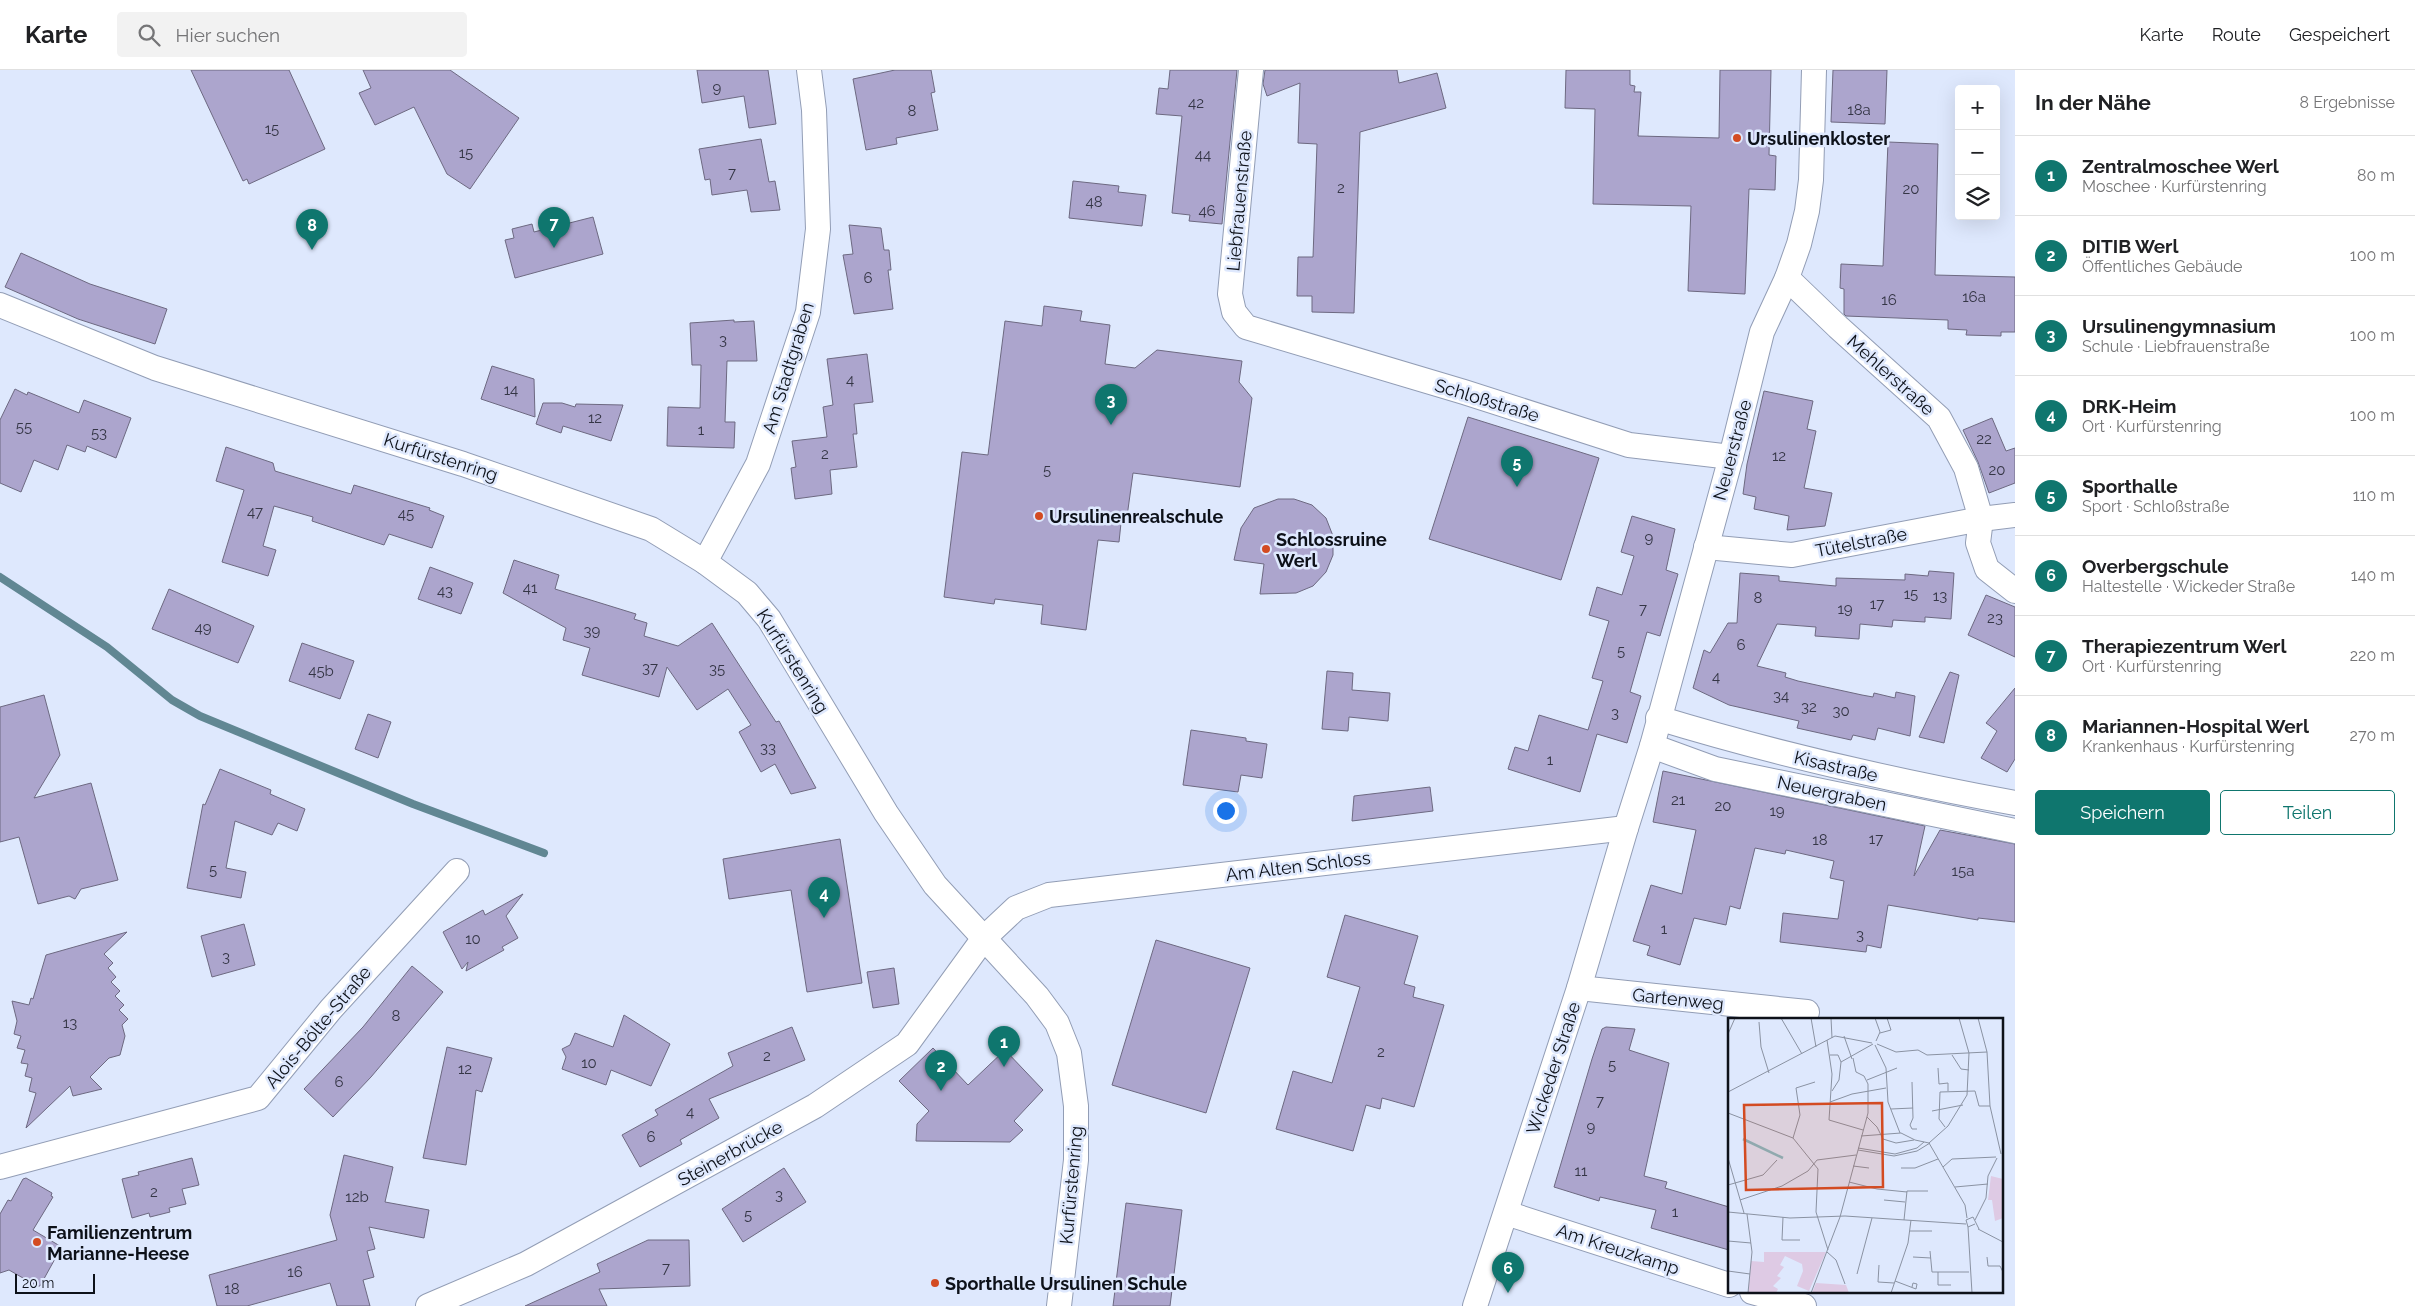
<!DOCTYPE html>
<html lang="de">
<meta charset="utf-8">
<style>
body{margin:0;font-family:Raleway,sans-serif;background:#f2f2f2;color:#202124}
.controls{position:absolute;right:15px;top:15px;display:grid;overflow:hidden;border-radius:5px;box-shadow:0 5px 20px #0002}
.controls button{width:45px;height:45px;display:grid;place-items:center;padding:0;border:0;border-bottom:1px solid #e0e0e0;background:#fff;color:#202124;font:25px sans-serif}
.scale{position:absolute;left:15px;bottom:12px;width:80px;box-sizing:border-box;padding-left:5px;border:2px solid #0d1119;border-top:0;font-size:14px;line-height:18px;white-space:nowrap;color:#0d1119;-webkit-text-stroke:4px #dee8fd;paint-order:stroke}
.you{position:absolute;left:1225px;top:740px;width:18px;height:18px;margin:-12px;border:4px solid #fff;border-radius:50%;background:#1a73e8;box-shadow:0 0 0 8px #1a73e833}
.badge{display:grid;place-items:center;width:32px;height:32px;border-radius:50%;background:#0f766e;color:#fff;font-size:16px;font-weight:700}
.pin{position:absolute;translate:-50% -41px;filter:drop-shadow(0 1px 2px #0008)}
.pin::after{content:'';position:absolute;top:26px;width:18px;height:15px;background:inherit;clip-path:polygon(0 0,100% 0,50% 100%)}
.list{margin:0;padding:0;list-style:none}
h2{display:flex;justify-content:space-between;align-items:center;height:65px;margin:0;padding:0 20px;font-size:21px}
h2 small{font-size:16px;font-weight:400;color:#757577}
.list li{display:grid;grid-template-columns:32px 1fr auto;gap:15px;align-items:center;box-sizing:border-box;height:80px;padding:0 20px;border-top:1px solid #e0e0e0}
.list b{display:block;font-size:19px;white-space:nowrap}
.list p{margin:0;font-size:16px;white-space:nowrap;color:#757577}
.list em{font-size:16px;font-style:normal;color:#757577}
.actions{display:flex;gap:10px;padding:15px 20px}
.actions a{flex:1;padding:11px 0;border:1px solid #0f766e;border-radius:5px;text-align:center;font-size:18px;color:#0f766e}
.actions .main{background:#0f766e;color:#fff}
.icon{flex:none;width:28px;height:28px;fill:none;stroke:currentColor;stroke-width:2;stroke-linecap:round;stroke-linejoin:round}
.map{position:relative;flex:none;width:2015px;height:1236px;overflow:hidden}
header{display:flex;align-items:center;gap:30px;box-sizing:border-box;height:70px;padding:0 25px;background:#fff;border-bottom:1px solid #e0e0e0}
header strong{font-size:24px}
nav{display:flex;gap:28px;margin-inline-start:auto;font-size:18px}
.search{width:350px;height:45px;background:#f2f2f2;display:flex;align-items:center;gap:12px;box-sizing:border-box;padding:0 18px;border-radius:5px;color:#757577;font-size:19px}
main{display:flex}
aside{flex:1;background:#fff}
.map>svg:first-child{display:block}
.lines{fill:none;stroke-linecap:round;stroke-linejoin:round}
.stream{stroke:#618793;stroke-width:8}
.building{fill:#aca5cd;stroke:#6d6981}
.street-casing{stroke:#929db5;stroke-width:26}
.street{stroke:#fff;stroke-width:24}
.poi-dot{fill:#d34b22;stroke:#dee8fd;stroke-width:2}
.labels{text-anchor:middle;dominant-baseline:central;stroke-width:5;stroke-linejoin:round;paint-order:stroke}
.number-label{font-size:15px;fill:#353646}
.poi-label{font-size:18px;font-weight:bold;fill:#0d1119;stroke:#dee8fd;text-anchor:start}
.street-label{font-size:18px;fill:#0d1119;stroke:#dee8fd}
.inset-river{fill:none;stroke:#85bac7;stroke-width:2.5}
.inset-road{fill:none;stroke:#8a92a2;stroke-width:1}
.view{fill:#d34b22;fill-opacity:0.15;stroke:#d34b22;stroke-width:2.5}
.inset-edge{fill:none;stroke:#0d1119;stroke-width:2.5}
</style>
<header>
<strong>Karte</strong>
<div class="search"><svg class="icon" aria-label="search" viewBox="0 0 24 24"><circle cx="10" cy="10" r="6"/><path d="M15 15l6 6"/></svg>Hier suchen</div>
<nav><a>Karte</a><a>Route</a><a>Gespeichert</a></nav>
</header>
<main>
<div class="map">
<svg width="2015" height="1236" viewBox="0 0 2015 1236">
<rect width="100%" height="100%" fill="#dee8fd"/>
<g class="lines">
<!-- stream -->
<path class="stream" d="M0 507 107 577 172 630 200 646 413 734 544 783"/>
</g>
<!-- building -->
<g class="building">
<path d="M191 0H289L325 79 249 114 247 109 243 111Z"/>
<path d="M363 0H450L519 48 470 119 447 104 414 37 375 55 359 23 371 18Z"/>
<path d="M697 0H768L776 54 749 58 744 26 702 33Z"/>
<path d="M895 0H931L935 22 931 23 938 60 896 68 897 74 866 80 853 9Z"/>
<path d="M1170 0H1237L1222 154 1189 151 1190 145 1172 143 1182 46 1156 44 1159 18 1168 19Z"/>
<path d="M1265 0H1397L1399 13 1437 3 1446 38 1360 62 1354 243 1312 242V226H1297L1298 187H1313L1317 74 1298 73 1300 13 1267 26 1263 14Z"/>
<path d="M1566 0H1630V15L1635 16 1634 22H1641L1638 66 1719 68 1720 0H1771L1769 85 1776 86 1775 120 1749 119 1745 224 1688 221 1691 136 1593 134 1595 39 1565 38Z"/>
<path d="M1833 0H1887L1885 54 1831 52Z"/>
<path d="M761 69 769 112 775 111 780 140 751 142 747 120 712 125 710 109 705 110 699 79Z"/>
<path d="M1888 72 1938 74 1935 205 2015 207V262H2001V266L1966 265 1967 260 1948 259V250L1846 246 1844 244V219L1840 218 1841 194 1883 196Z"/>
<path d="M1073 111 1119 116 1118 122 1146 125 1142 156 1069 148Z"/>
<path d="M593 147 603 184 515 208 505 170 514 168 512 159 532 154 534 162Z"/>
<path d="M849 155 881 158 884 180H889L891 200H888L893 239 854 244 843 185 853 184Z"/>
<path d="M21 183 90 214 167 239 155 274 78 249 5 217Z"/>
<path d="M1044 236 1082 241 1080 251 1110 255 1105 294 1135 298 1157 280 1242 291 1239 312 1252 328 1240 417 1133 403 1126 454 1121 453 1119 472 1098 470 1086 560 1041 554 1043 535 995 529 994 534 944 527 962 382 988 385 1005 251 1042 256Z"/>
<path d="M734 250V252L754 251 757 291H727L725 352H735L734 378 667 376 668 337 700 338 701 295H692L690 253Z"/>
<path d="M867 284 873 332 854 334 857 364H853L857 397 830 400 832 424 795 429 791 398 796 397 792 371 827 367 823 337 833 335 827 289Z"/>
<path d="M492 296 534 309 535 347 481 329Z"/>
<path d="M15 319 27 325 28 322 79 343 84 330 131 348 116 388 87 376 85 382 67 375 58 400 34 390 21 422 0 413V350Z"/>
<path d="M1764 321 1813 331 1807 359 1816 361 1804 418 1832 423 1825 456 1787 460 1789 446 1754 439 1756 427 1743 424 1747 394Z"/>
<path d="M543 333H562L575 337 576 334 623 335 611 371 563 356 561 363 536 354Z"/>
<path d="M1468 347 1599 388 1561 510 1429 469Z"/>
<path d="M1992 348 2006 381 2015 378V413L1989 423 1978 392 1963 360Z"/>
<path d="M226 377 273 393 275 401 334 419 351 424 354 415 430 438 429 440 444 446 432 478 389 464 384 475 312 451 313 447 274 436 263 476 276 480 268 506 222 492 244 420 216 411Z"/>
<path d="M1278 429H1294L1312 435 1326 448 1333 466V485L1326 502 1313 516 1296 523 1260 524 1264 494 1234 490 1241 458 1254 438Z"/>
<path d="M1632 446 1675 459 1666 500 1678 504 1660 566 1647 562 1630 622 1641 626 1627 673 1597 664 1580 722 1508 699 1515 677 1528 681 1539 645 1588 660 1603 611 1592 608 1609 551 1589 545 1597 517 1622 525 1634 486 1621 482Z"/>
<path d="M514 490 559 505 555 519 636 544 634 549 647 553 644 566 678 576 712 553 776 652 779 651 816 718 791 724 775 694 761 702 739 662 751 655 728 619 697 640 667 597 659 627 582 605 590 578 563 570 566 558 503 523Z"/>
<path d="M430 497 473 513 461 544 418 529Z"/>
<path d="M1929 501 1954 503 1951 549 1925 547V552L1893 550 1892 557 1860 554 1859 569 1815 566 1816 557 1777 554 1757 596 1786 603 1785 607 1798 611 1862 625 1873 627 1874 623 1895 628 1896 622 1915 626 1910 666 1878 658 1875 670 1853 665 1851 670 1797 658 1799 651 1729 635 1693 618 1704 580 1710 583 1728 553H1737L1740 503 1779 506V511L1836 516V508L1905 510V504L1928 506Z"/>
<path d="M169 519 254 556 238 593 152 559Z"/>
<path d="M1986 525 2015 537V587L1968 565Z"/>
<path d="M302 573 354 591 340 629 289 611Z"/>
<path d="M1327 601 1353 603 1352 620 1390 623 1388 651 1349 647 1348 661 1322 659Z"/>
<path d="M1950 602 1959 605 1944 673 1919 667Z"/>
<path d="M2015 618V689L2007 702 1981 688 1997 661 1986 653Z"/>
<path d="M44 625 60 685 34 728 91 713 118 810 81 819 75 829 69 826 38 834 19 767 0 772V637Z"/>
<path d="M368 644 391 652 378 688 355 679Z"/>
<path d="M1191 660 1246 668V671L1267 674 1262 708 1241 705 1238 722 1183 715Z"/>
<path d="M220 699 271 720 270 724 305 739 297 761 278 753 272 765 235 751 226 798 246 802 241 828 187 818 203 734 205 735Z"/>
<path d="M1663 701 1925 756 1914 806 1940 760 2015 774V852L1978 848V850L1888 835 1881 878 1867 875 1866 882 1780 872 1783 843 1838 849 1844 811 1830 808 1834 791 1786 780 1785 784 1755 778 1740 839 1730 836 1726 855 1694 848 1680 895 1647 885 1650 876 1633 871 1651 815 1682 824 1696 760 1653 752Z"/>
<path d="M1430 717 1433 741 1352 751 1354 726Z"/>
<path d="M840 769 862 913 807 922 791 820 729 829 723 789Z"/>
<path d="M523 824 506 846 518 868 502 877 504 880 466 901 468 892 462 899 443 862 483 840 485 845Z"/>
<path d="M1345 845 1418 866 1404 914 1415 917 1413 927 1444 935 1414 1037 1382 1028 1380 1039 1366 1035 1353 1081 1276 1059 1293 1001 1332 1013 1360 917 1327 907Z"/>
<path d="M244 854 255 895 212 907 201 866Z"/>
<path d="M127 862 104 884 113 893 108 898 116 907 111 912 120 921 115 926 124 935 119 940 128 949 122 955 125 966 120 985 109 988 90 1007 102 1019 73 1026 70 1016 26 1058 36 1023 29 1021 32 1008 25 1006 28 994 21 993 25 980 17 978 21 966 14 964 17 951 12 931 29 935 31 928 33 929 46 885Z"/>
<path d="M1156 870 1250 898 1206 1043 1112 1015Z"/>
<path d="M412 896 443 922 371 1007 333 1047 304 1019 363 957Z"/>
<path d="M894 898 899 934 873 938 867 902Z"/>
<path d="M624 945 670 974 651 1016 611 1000 606 1015 562 999 566 987 562 979 570 975 575 963 613 977Z"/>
<path d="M792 957 805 990 709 1029 719 1048 680 1070 682 1074 640 1097 622 1065 658 1045 655 1040 733 996 728 983Z"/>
<path d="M1606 957 1635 959 1629 980 1669 993 1644 1106 1667 1112 1665 1118 1729 1137V1180L1651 1158 1656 1140 1600 1127 1599 1131 1554 1117 1592 989 1602 959Z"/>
<path d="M447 977 492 988 482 1022 476 1020 466 1095 423 1088Z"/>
<path d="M933 978 968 1015 1005 980 1043 1020 1014 1051 1023 1060 1010 1072 916 1071 917 1054 929 1041 899 1011Z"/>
<path d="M344 1085 393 1097 385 1132 429 1140 424 1168 369 1157 375 1179 367 1181 374 1207 363 1210 370 1236H337L330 1213 247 1236H217L209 1205 337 1170 330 1145Z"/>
<path d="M192 1088 199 1115 182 1119 186 1134 169 1138 170 1142 150 1147 149 1143 132 1148 122 1109 139 1105 138 1102Z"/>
<path d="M784 1098 806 1132 743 1172 722 1139Z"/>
<path d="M26 1108 52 1123 51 1126 53 1127 33 1160 60 1176 61 1178 40 1216H37L9 1200 0 1203V1144L8 1130 11 1131 23 1109Z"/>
<path d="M1126 1133 1182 1140 1170 1236H1113Z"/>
<path d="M648 1170H689L690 1216 599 1219 607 1236H525L600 1202 597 1194Z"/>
</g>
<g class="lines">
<!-- street casing -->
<g class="street-casing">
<g id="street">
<path d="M1251 0 1230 224 1234 242 1246 257 1464 322 1629 375 1731 387"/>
<path d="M1787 208 1838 257 1939 348 1966 398 1981 449 1978 473 1987 499 2015 521"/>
<path d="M0 235 155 298 463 394 651 459 705 492 747 523 769 549 886 743 935 815 1037 926 1057 953 1069 983 1076 1036V1090L1059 1236"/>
<path d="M1706 477 1792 485 1981 449 2015 445"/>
<path d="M705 492 758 394 808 242 818 159 814 40 809 0"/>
<path d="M1658 648C1776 684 1895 711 2015 733"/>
<path d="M1652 676 1715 699 2015 761"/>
<path d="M1579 918 1807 942"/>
<path d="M0 1097 258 1028 331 939 457 801"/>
<path d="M1506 1143 1729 1215"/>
<path d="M1752 1222 1804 1236"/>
<path d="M428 1236 526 1194 815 1036 907 974 984 868 1016 838 1049 825 1626 758"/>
<path d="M1475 1236 1579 918 1626 758 1652 676 1731 387 1762 262 1787 208 1799 174 1807 141 1811 110 1814 0"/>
</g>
</g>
<!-- street -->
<use href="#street" class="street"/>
</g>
<!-- markers -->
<g class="poi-dot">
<circle cx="1737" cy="68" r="5"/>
<circle cx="1039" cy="446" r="5"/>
<circle cx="1266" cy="479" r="5"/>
<circle cx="37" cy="1172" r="5"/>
<circle cx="935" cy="1213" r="5"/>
</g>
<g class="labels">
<!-- number labels -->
<g class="number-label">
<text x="717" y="18">9</text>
<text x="1196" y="33">42</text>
<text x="1859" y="40">18a</text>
<text x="912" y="41">8</text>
<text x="272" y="59">15</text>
<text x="466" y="83">15</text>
<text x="1203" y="85">44</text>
<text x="732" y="103">7</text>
<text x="1341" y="118">2</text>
<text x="1911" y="119">20</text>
<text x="1094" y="132">48</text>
<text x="1207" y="141">46</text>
<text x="868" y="208">6</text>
<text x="1974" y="227">16a</text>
<text x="1889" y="230">16</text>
<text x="723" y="270">3</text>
<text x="850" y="310">4</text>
<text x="511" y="320">14</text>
<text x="595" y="348">12</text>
<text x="24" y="357">55</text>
<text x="701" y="360">1</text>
<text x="99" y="363">53</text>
<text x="1984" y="369">22</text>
<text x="825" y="384">2</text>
<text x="1779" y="386">12</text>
<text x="1047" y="400">5</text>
<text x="1997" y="400">20</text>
<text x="255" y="442">47</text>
<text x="406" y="444">45</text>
<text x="1649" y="468">9</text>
<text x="530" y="518">41</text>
<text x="445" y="521">43</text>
<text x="1911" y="524">15</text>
<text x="1940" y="526">13</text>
<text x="1758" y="528">8</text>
<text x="1877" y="534">17</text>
<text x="1643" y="539">7</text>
<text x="1845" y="539">19</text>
<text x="1995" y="548">23</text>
<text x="203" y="558">49</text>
<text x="592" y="561">39</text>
<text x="1741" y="575">6</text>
<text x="1621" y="581">5</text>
<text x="650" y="598">37</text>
<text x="717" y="599">35</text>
<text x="321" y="601">45b</text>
<text x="1716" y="607">4</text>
<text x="1781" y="626">34</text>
<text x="1809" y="637">32</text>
<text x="1841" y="641">30</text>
<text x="1615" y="643">3</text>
<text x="768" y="678">33</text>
<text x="1550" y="690">1</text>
<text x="1678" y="730">21</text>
<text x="1723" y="736">20</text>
<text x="1777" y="741">19</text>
<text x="1876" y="769">17</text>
<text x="1820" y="770">18</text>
<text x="213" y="800">5</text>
<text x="1963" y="801">15a</text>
<text x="1664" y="859">1</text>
<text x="1860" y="865">3</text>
<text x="473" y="869">10</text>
<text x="226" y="887">3</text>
<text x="396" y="946">8</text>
<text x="70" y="953">13</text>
<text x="1381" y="982">2</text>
<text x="767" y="986">2</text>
<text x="589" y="993">10</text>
<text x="1612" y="995">5</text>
<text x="465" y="999">12</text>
<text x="339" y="1012">6</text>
<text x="1600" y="1031">7</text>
<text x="690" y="1042">4</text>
<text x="1591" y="1057">9</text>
<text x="651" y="1067">6</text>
<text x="1581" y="1101">11</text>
<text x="154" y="1122">2</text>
<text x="779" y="1125">3</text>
<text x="357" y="1127">12b</text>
<text x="1675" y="1142">1</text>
<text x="748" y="1145">5</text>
<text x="666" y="1198">7</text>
<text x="295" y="1202">16</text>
<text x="232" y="1219">18</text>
</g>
<!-- poi labels -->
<g class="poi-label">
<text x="1747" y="68">Ursulinenkloster</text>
<text x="1049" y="446">Ursulinenrealschule</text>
<text x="1276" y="469">Schlossruine<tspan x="1276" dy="21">Werl</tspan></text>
<text x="47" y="1162">Familienzentrum<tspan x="47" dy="21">Marianne-Heese</tspan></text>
<text x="945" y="1213">Sporthalle Ursulinen Schule</text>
</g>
<!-- street labels -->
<g class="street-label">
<text transform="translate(1239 131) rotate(-85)">Liebfrauenstraße</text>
<text transform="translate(788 298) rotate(-73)">Am Stadtgraben</text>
<text transform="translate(1891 305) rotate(42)">Mehlerstraße</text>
<text transform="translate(1487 330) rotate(17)">Schloßstraße</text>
<text transform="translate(1732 380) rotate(-75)">Neuerstraße</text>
<text transform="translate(441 387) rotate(18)">Kurfürstenring</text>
<text transform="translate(1861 472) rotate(-11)">Tütelstraße</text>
<text transform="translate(793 591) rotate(58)">Kurfürstenring</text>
<text transform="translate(1836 696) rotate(13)">Kisastraße</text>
<text transform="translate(1832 723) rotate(12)">Neuergraben</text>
<text transform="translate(1298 796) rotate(-7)">Am Alten Schloss</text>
<text transform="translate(1678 929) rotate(6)">Gartenweg</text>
<text transform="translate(318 957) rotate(-50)">Alois-Bölte-Straße</text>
<text transform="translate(1553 998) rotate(-72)">Wickeder Straße</text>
<text transform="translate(730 1083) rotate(-29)">Steinerbrücke</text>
<text transform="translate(1071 1115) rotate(-85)">Kurfürstenring</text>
<text transform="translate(1618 1179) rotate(18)">Am Kreuzkamp</text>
</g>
</g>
<!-- overview -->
<g transform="translate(1728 948)">
<rect width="275" height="275" fill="#dee8fd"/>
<path d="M263 158 275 161V200L267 203 264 182H260ZM36 234H98L81 273 69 268 75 253 74 246 57 238 52 247 56 249 49 258 53 260 45 268 50 271 48 275H20L23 243 36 244ZM88 265 118 267 121 275H84Z" fill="#decae4"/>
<path class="inset-river" d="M15 121 55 140"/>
<path class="inset-road" d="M53 0 74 36M83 0 88 29M103 0 104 20M147 0 152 14 148 23M250 0 259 34 262 88 273 136M31 4 33 29 41 55M152 15 163 12 159 0M0 16 7 0M116 18 124 41M99 22 104 56 101 102 135 112M149 26 168 34 190 32 199 37 259 34M147 27 158 50 160 84 172 115M102 37H110L113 44 145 26M224 37 233 51 241 52M210 50 211 66 220 65V73M139 62 169 50M184 64 185 100 182 107 184 111H189M104 73 111 62 113 44M0 74 107 18 144 25M102 84 124 76 158 70M163 91 185 90M204 93 235 87M0 95 65 120 90 151 88 194 100 232M139 99 149 109 155 121 168 125 186 122M217 109 211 101 212 74 247 73 251 88H262M133 118 173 115 187 122 201 125M65 120 72 97 68 70 87 64M201 125 220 108 239 77 241 35 231 0M201 125 237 187 239 200M130 130 167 136 189 130 196 124M130 132 166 138 189 133 202 125M0 140 16 195M125 148 141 150M215 149 224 141 268 139M173 150H187L210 141M121 164 149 171 179 174M0 167 35 157 49 142M227 169 260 166M12 182 54 168 80 153 89 142 128 137M156 182 177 184M0 194 62 200 117 198 238 206M19 196 24 234 20 275M55 199 54 222H72M176 202 179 173H200M247 202 258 180 260 158 269 140M247 206 240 209 238 202 245 199 251 211M240 209 244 275M250 211 275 224M182 213H204M0 223 23 225M202 233 204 254H241M99 234 108 242 117 266M185 239 203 240M259 239 260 248H272L275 254M151 247 150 264 166 265M0 253 22 256M210 254V267H223M129 256 144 200M167 263 188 271 189 266 185 265 184 269M83 275 112 199 140 95V66L136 58 128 54 125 40M142 275H161M163 275 180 225 183 202"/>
<path class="view" d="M154 85 155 169 18 172 16 87Z"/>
<rect width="275" height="275" class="inset-edge"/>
</g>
</svg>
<div class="controls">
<button>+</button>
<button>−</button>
<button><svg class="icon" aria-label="layers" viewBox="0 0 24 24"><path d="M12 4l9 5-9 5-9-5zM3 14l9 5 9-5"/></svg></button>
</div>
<div class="scale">20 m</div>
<div class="you"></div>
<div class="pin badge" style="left:1004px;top:997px">1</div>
<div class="pin badge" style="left:941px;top:1021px">2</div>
<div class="pin badge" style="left:1111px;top:355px">3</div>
<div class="pin badge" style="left:824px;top:848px">4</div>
<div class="pin badge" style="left:1517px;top:417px">5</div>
<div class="pin badge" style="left:1508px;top:1223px">6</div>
<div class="pin badge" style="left:554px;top:178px">7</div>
<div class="pin badge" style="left:312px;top:180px">8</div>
</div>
<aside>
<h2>In der Nähe<small>8 Ergebnisse</small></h2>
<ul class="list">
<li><span class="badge">1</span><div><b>Zentralmoschee Werl</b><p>Moschee · Kurfürstenring</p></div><em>80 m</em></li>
<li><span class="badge">2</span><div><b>DITIB Werl</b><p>Öffentliches Gebäude</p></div><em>100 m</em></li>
<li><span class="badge">3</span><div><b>Ursulinengymnasium</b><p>Schule · Liebfrauenstraße</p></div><em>100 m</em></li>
<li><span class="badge">4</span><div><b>DRK-Heim</b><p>Ort · Kurfürstenring</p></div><em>100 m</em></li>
<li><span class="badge">5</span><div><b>Sporthalle</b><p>Sport · Schloßstraße</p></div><em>110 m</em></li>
<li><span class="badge">6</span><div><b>Overbergschule</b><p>Haltestelle · Wickeder Straße</p></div><em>140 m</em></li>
<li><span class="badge">7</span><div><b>Therapiezentrum Werl</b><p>Ort · Kurfürstenring</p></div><em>220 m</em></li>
<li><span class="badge">8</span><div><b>Mariannen-Hospital Werl</b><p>Krankenhaus · Kurfürstenring</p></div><em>270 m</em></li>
</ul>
<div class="actions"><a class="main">Speichern</a><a>Teilen</a></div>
</aside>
</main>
